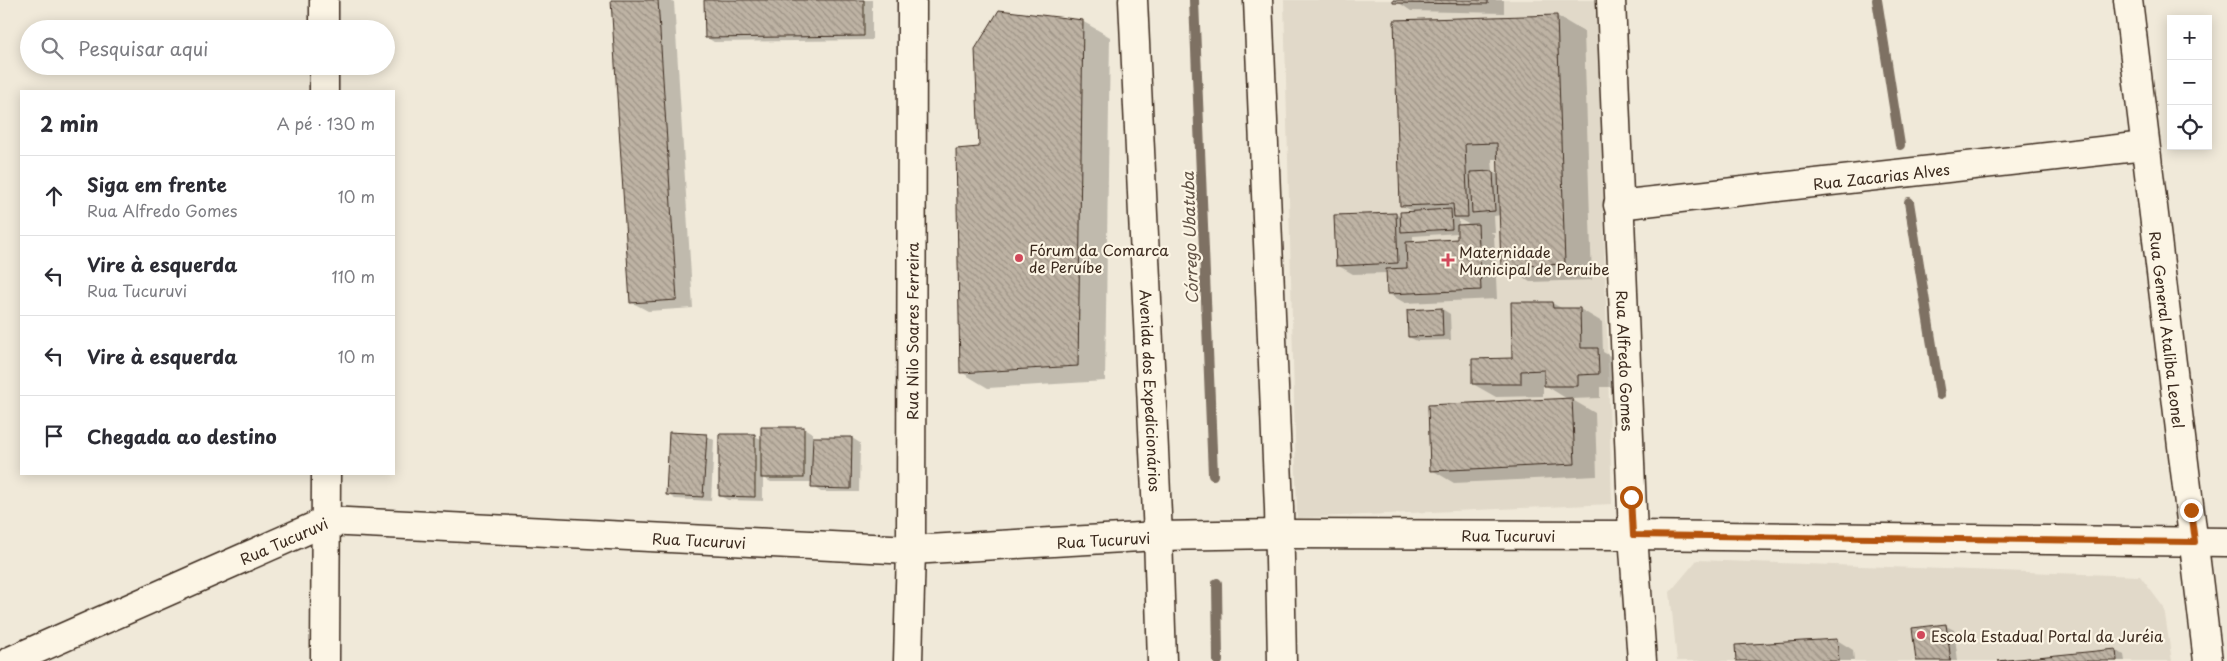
<!DOCTYPE html>
<html lang="pt">
<meta charset="utf-8">
<style>
body{margin:0;font-family:"Playpen Sans",sans-serif;background:#f7f7f7;color:#2b2b33}
.controls{position:absolute;right:15px;top:15px;display:grid;overflow:hidden;border-radius:0px;box-shadow:0 2px 12px #0003}
.controls button{width:45px;height:45px;display:grid;place-items:center;padding:0;border:0;border-bottom:1px solid #e1e1e2;background:#fff;color:#2b2b33;font:25px sans-serif}
.stop{position:absolute;width:15px;height:15px;margin:-11px;border:4px solid #b45309;border-radius:50%;background:#fff}
.stop.end{background:#b45309;border-color:#fff;box-shadow:0 1px 5px #0008}
.list{margin:0;padding:0;list-style:none}
h2{display:flex;justify-content:space-between;align-items:center;height:65px;margin:0;padding:0 20px;font-size:21px}
h2 small{font-size:16px;font-weight:400;color:#7c7c81}
.list li{display:grid;grid-template-columns:32px 1fr auto;gap:15px;align-items:center;box-sizing:border-box;height:80px;padding:0 20px;border-top:1px solid #e1e1e2}
.list b{display:block;font-size:19px;white-space:nowrap}
.list p{margin:0;font-size:16px;white-space:nowrap;color:#7c7c81}
.list em{font-size:16px;font-style:normal;color:#7c7c81}
.icon{flex:none;width:28px;height:28px;fill:none;stroke:currentColor;stroke-width:2;stroke-linecap:round;stroke-linejoin:round}
.map{position:relative;flex:none;width:2227px;height:661px;overflow:hidden}
.search{position:absolute;background:#fff;box-shadow:0 2px 12px #0003;left:20px;top:20px;width:375px;height:55px;display:flex;align-items:center;gap:12px;box-sizing:border-box;padding:0 18px;border-radius:28px;color:#7c7c81;font-size:19px}
.panel{position:absolute;background:#fff;box-shadow:0 2px 12px #0003;left:20px;top:90px;width:375px;height:385px;border-radius:0px}
.map>svg:first-child{display:block}
.built{fill:#e1d9c9}
.shadow{fill:#0003;fill-rule:evenodd}
.lines{fill:none;stroke-linecap:round;stroke-linejoin:round}
.stream{stroke:#7e7163;stroke-width:10}
.building{fill:url(#building-back-hatch);stroke:#3b2a1e}
.street-casing{stroke:#3b2a1e;stroke-width:31}
.street{stroke:#fcf5e5;stroke-width:28}
.route{stroke:#b45309;stroke-width:6}
.poi-dot{fill:#d1495b;stroke:#fcf5e5;stroke-width:2}
.labels{text-anchor:middle;dominant-baseline:central;stroke-width:4.5;stroke-linejoin:round;paint-order:stroke}
.street-label{font-size:15px;fill:#3b2a1e;stroke:#fcf5e5}
.poi-label{font-size:15px;fill:#3b2a1e;stroke:#fcf5e5;text-anchor:start}
.water-label{font-size:16px;font-style:italic;fill:#625346;stroke:#fcf5e5}
</style>
<div class="map">
<svg width="2227" height="661" viewBox="0 0 2227 661">
<defs>
<pattern id="building-back-hatch" width="6" height="6" patternUnits="userSpaceOnUse" patternTransform="scale(1.25)"><rect width="6" height="6" fill="#beb3a4"/><path d="M-1 5l2 2M0 0l6 6M5-1l2 2" fill="none" stroke="#9c9285"/></pattern>
</defs>
<rect width="100%" height="100%" fill="#f0e9d9"/>
<filter id="ink" filterUnits="userSpaceOnUse"><feTurbulence type="fractalNoise" baseFrequency=".02" numOctaves="2"/><feDisplacementMap in="SourceGraphic" scale="10" xChannelSelector="R" yChannelSelector="G"/><feConvolveMatrix kernelMatrix="1 2 1 2 8 2 1 2 1" color-interpolation-filters="sRGB"/></filter>
<g filter="url(#ink)">
<!-- built -->
<g class="built">
<path d="M1284 0H1597L1612 504 1297 518Z"/>
<path d="M1697 560 2140 576 2164 608 2172 661H1677L1670 592Z"/>
</g>
<!-- shadow -->
<g class="shadow">
<path d="M613 0H670L674 2 693 308 648 311 631 302Z"/>
<path d="M705 0H872V40L714 42 706 37Z"/>
<path d="M1395 0H1504V13L1411 11Z"/>
<path d="M1557 16 1584 32 1592 280 1530 282 1503 266 1501 215 1494 216 1495 232H1490L1494 234 1497 299 1405 303 1389 294 1387 273 1353 274 1337 265 1335 217 1396 214 1401 217 1414 212 1401 205ZM1492 159H1499L1500 176 1493 172ZM1459 219 1470 225 1459 226ZM1458 233V240L1413 243V236Z"/>
<path d="M1082 21 1110 37 1105 381 988 388 961 372Z"/>
<path d="M1552 303 1563 309H1580L1602 322 1603 352 1621 362V387H1600V398L1571 399 1595 413 1597 476 1454 483 1432 470 1569 400 1543 384V396L1496 397 1473 384 1513 359Z"/>
<path d="M1442 309 1450 314 1451 340 1417 341 1409 337 1408 311Z"/>
<path d="M763 428H804L812 433V438H852L860 443 859 492H821L813 487V482H771L763 478V501L728 500 720 496 755 436 763 440Z"/>
<path d="M706 435 714 440 711 501 675 499 667 494Z"/>
<path d="M1946 626 1954 630 1958 661H1917Z"/>
<path d="M1837 640 1853 650 1854 661H1737Z"/>
<path d="M2116 650 2124 655 2125 661H2010Z"/>
</g>
<g class="lines">
<!-- stream -->
<g class="stream">
<path d="M1194 0 1213 475"/>
<path d="M1877 0 1900 145"/>
<path d="M1909 202 1940 395"/>
<path d="M1217 583 1218 661"/>
</g>
</g>
<!-- building -->
<g class="building">
<path d="M611 0H658L677 300 630 303Z"/>
<path d="M704 0H864V36L705 38Z"/>
<path d="M1393 0H1488V4L1393 3Z"/>
<path d="M999 10 1083 20 1078 366 960 373 956 149 979 147 975 49Z"/>
<path d="M1557 15 1565 264 1501 267 1497 143 1465 144 1468 217H1454L1453 204 1400 206 1394 20Z"/>
<path d="M1493 171 1495 211 1472 213 1470 172Z"/>
<path d="M1451 209 1452 229 1401 232 1400 212Z"/>
<path d="M1396 213 1398 263 1336 266 1334 215Z"/>
<path d="M1478 224 1481 290 1387 294 1386 269 1407 268 1406 242 1457 239V225Z"/>
<path d="M1511 302H1552L1553 308H1580L1581 348H1598L1599 374 1578 375V386H1544V370L1521 371V384H1472V359L1512 358Z"/>
<path d="M1442 308 1443 336 1408 337 1407 310Z"/>
<path d="M1572 398 1575 464 1430 471 1428 405Z"/>
<rect x="761" y="427" width="43" height="51"/>
<path d="M669 432 707 434 703 497 666 495Z"/>
<path d="M719 434H755V497L719 496Z"/>
<path d="M813 437H852L851 489 811 488Z"/>
<path d="M1946 624 1951 661H1916L1912 628Z"/>
<path d="M1837 639 1839 661H1736L1735 645Z"/>
<path d="M2116 649 2117 661H1998Z"/>
</g>
<g class="lines">
<!-- street casing -->
<g class="street-casing">
<g id="street">
<path d="M324 0V29"/>
<path id="s1" d="M1133 0 1158 536 1162 661"/>
<path d="M1258 0 1279 508 1282 661"/>
<path id="s2" d="M1611 0 1633 535 1642 661"/>
<path id="s3" d="M2128 0 2208 661"/>
<path d="M324 66V91"/>
<path id="s4" d="M1618 205 2145 146"/>
<path id="s5" d="M10 661 327 521 911 550 1158 536 1280 534 1633 535 2227 542"/>
<path d="M325 661 326 474"/>
<path id="s6" d="M908 661 911 550 912 0"/>
</g>
</g>
<!-- street -->
<use href="#street" class="street"/>
</g>
</g>
<g class="lines" filter="url(#ink)">
<!-- route -->
<path class="route" d="M1631 497 1633 535 2195 542 2191 510"/>
</g>
<!-- markers -->
<g class="poi-dot">
<circle cx="1019" cy="258" r="5"/>
<path d="M1445.5 252.5h5v5h5v5h-5v5h-5v-5h-5v-5h5z"/>
<circle cx="1921" cy="635" r="5"/>
</g>
<g class="labels">
<!-- street labels -->
<g class="street-label">
<text stroke="none"><textPath href="#s4" startOffset="265">Rua Zacarias Alves</textPath></text>
<text stroke="none"><textPath href="#s3" startOffset="332">Rua General Ataliba Leonel</textPath></text>
<text stroke="none"><textPath href="#s6" startOffset="330">Rua Nilo Soares Ferreira</textPath></text>
<text stroke="none"><textPath href="#s2" startOffset="361">Rua Alfredo Gomes</textPath></text>
<text stroke="none"><textPath href="#s1" startOffset="391">Avenida dos Expedicionários</textPath></text>
<text stroke="none"><textPath href="#s5" startOffset="1529">Rua Tucuruvi</textPath></text>
<text stroke="none"><textPath href="#s5" startOffset="1124">Rua Tucuruvi</textPath></text>
<text stroke="none"><textPath href="#s5" startOffset="719">Rua Tucuruvi</textPath></text>
<text stroke="none"><textPath href="#s5" startOffset="299">Rua Tucuruvi</textPath></text>
</g>
<!-- poi labels -->
<g class="poi-label">
<text x="1029" y="249">Fórum da Comarca<tspan x="1029" dy="17">de Peruíbe</tspan></text>
<text x="1459" y="251">Maternidade<tspan x="1459" dy="17">Municipal de Peruibe</tspan></text>
<text x="1931" y="635">Escola Estadual Portal da Juréia</text>
</g>
<!-- water labels -->
<g class="water-label">
<text transform="translate(1189 238) rotate(-92)">Córrego Ubatuba</text>
</g>
</g>
</svg>
<div class="controls">
<button>+</button>
<button>−</button>
<button><svg class="icon" aria-label="locate" viewBox="0 0 24 24"><circle cx="12" cy="12" r="6"/><path d="M12 2v4M12 18v4M2 12h4M18 12h4"/></svg></button>
</div>
<div class="stop" style="left:1631px;top:497px"></div>
<div class="stop end" style="left:2191px;top:510px"></div>
<div class="search"><svg class="icon" aria-label="search" viewBox="0 0 24 24"><circle cx="10" cy="10" r="6"/><path d="M15 15l6 6"/></svg>Pesquisar aqui</div>
<section class="panel">
<h2>2 min<small>A pé · 130 m</small></h2>
<ul class="list">
<li><svg class="icon" aria-label="ahead" viewBox="0 0 24 24"><path d="M12 20V5M6 11l6-6 6 6"/></svg><div><b>Siga em frente</b><p>Rua Alfredo Gomes</p></div><em>10 m</em></li>
<li><svg class="icon" aria-label="left" viewBox="0 0 24 24"><path d="M17 20v-9H6M10 6l-5 5 5 5"/></svg><div><b>Vire à esquerda</b><p>Rua Tucuruvi</p></div><em>110 m</em></li>
<li><svg class="icon" aria-label="left" viewBox="0 0 24 24"><path d="M17 20v-9H6M10 6l-5 5 5 5"/></svg><div><b>Vire à esquerda</b></div><em>10 m</em></li>
<li><svg class="icon" aria-label="arrive" viewBox="0 0 24 24"><path d="M6 21V4h12l-3 4 3 4H6"/></svg><div><b>Chegada ao destino</b></div></li>
</ul>
</section>
</div>
